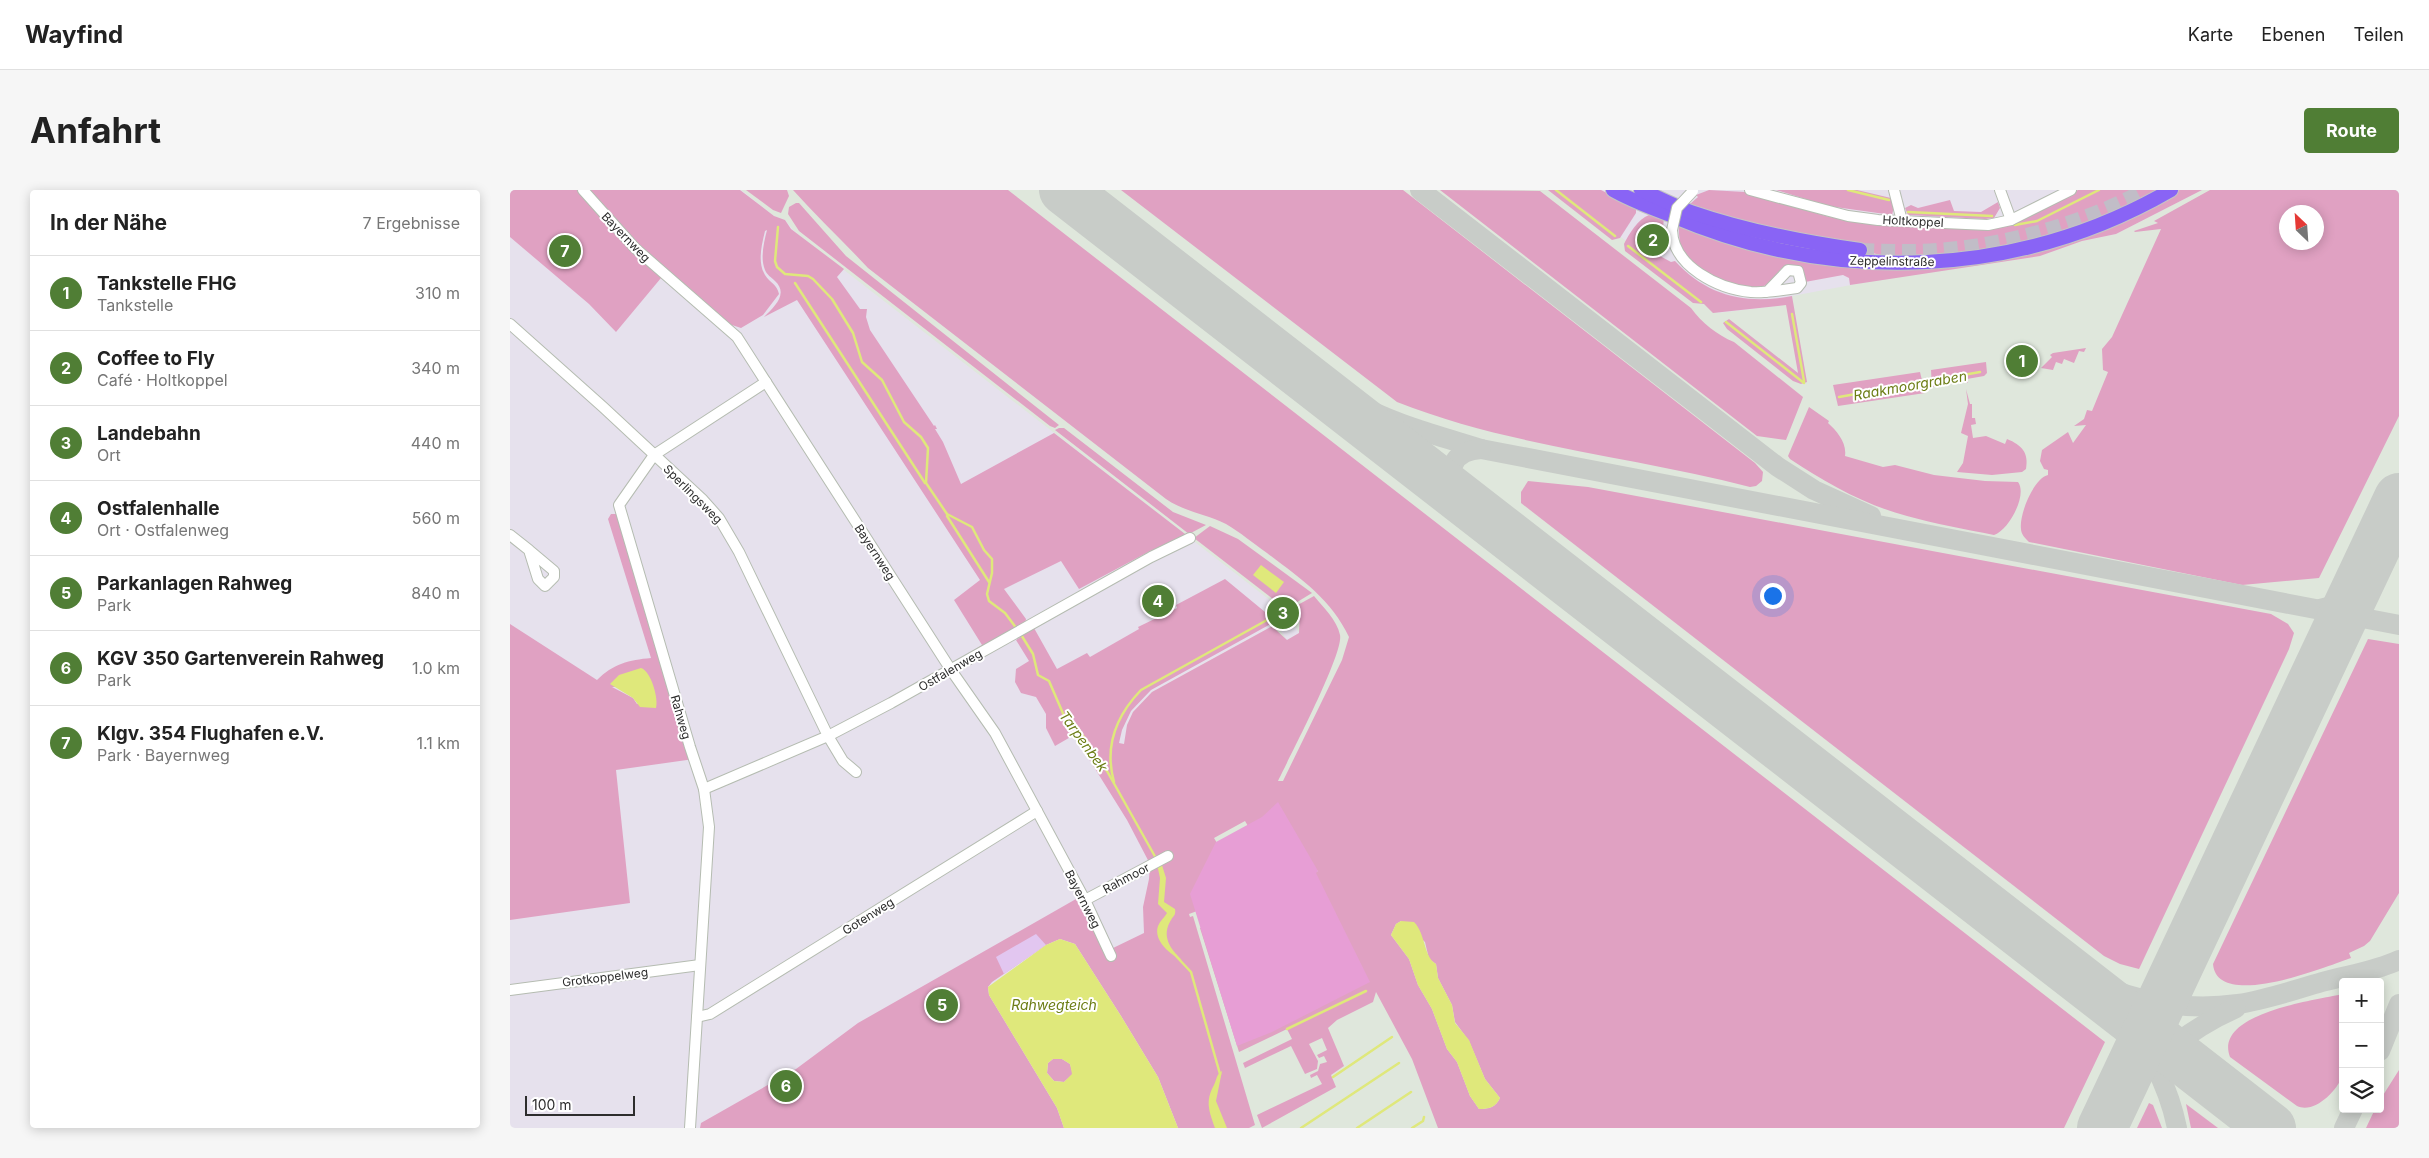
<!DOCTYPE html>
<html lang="de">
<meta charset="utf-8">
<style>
body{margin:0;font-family:Inter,sans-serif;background:#f6f6f6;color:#222}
.controls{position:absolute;right:15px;bottom:15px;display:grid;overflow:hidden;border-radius:5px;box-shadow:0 2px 12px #0003}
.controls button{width:45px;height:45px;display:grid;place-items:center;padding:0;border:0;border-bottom:1px solid #e0e0e0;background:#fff;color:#222;font:25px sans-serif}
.compass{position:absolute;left:1769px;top:15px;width:45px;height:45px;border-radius:50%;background:#fff;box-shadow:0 2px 12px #0003;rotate:335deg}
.scale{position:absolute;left:15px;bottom:12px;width:110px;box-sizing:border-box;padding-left:5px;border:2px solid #2d2d2d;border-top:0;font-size:14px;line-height:18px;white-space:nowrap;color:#2d2d2d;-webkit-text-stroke:4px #fff;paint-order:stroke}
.you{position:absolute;left:1262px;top:405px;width:18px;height:18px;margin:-12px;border:4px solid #fff;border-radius:50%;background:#1a73e8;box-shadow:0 0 0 8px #1a73e833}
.badge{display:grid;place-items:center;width:32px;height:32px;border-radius:50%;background:#507e35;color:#fff;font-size:16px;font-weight:700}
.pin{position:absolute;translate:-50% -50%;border:2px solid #fff;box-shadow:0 1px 5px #0006}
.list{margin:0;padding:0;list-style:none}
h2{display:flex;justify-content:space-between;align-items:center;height:65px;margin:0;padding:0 20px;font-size:21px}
h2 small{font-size:16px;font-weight:400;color:#767676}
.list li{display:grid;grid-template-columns:32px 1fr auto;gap:15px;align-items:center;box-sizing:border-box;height:75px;padding:0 20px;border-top:1px solid #e0e0e0}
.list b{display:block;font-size:19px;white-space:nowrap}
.list p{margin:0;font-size:16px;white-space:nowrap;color:#767676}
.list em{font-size:16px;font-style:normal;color:#767676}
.icon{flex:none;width:28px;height:28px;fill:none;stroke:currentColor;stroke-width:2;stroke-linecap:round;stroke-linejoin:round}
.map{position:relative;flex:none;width:1889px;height:938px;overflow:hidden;border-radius:5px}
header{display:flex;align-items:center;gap:30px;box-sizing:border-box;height:70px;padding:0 25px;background:#fff;border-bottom:1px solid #e0e0e0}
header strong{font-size:24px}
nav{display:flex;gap:28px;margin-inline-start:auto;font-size:18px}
.intro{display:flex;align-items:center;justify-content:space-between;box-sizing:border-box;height:120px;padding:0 30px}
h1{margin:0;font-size:35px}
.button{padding:12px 22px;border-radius:5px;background:#507e35;color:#fff;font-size:18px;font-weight:700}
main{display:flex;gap:30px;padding:0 30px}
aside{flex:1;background:#fff;border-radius:5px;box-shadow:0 2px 12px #0003}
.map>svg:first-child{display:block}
.airport{fill:#dfe7dc;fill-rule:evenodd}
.green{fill:#e0a1c2;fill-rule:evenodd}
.sand{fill:#e2c6f0}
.pitch{fill:#e79ed5}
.water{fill:#dfe87b;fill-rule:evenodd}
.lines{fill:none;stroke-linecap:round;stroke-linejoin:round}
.stream{stroke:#dfe87b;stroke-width:2.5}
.taxiway{stroke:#c8ccc8;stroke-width:20}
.runway{stroke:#c8ccc8;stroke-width:50}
.highway-tunnel{stroke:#c1bdc7;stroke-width:14;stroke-dasharray:14 7;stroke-linecap:butt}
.minor-casing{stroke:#b5bcb1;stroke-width:12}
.highway-casing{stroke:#c4c4c4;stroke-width:16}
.minor{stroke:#fff;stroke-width:10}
.highway{stroke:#8964f5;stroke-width:14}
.minor-bridge-casing{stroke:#b5bcb1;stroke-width:12;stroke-linecap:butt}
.minor-bridge{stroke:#fff;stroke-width:10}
.labels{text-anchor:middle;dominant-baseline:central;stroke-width:4;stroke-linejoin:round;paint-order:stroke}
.street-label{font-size:12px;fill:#2d2d2d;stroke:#fff}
.water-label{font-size:14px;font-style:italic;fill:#6c7d15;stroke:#fff}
</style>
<header>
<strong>Wayfind</strong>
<nav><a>Karte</a><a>Ebenen</a><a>Teilen</a></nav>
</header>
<div class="intro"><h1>Anfahrt</h1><a class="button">Route</a></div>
<main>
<aside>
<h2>In der Nähe<small>7 Ergebnisse</small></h2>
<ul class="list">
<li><span class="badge">1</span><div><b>Tankstelle FHG</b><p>Tankstelle</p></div><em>310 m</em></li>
<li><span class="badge">2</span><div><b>Coffee to Fly</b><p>Café · Holtkoppel</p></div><em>340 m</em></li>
<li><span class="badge">3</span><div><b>Landebahn</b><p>Ort</p></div><em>440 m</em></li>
<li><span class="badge">4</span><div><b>Ostfalenhalle</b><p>Ort · Ostfalenweg</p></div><em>560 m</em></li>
<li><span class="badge">5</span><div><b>Parkanlagen Rahweg</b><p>Park</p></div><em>840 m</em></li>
<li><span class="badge">6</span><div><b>KGV 350 Gartenverein Rahweg</b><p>Park</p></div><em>1.0 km</em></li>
<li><span class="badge">7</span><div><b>Klgv. 354 Flughafen e.V.</b><p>Park · Bayernweg</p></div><em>1.1 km</em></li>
</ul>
</aside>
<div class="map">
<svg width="1889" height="938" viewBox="0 0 1889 938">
<rect width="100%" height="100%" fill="#e6e1ed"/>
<!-- airport -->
<path class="airport" d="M231 0H1051L1208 123 1283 114 1282 106 1373 89 1530 66 1572 51 1606 44 1692 0H1889V938H739L676 725 680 723 615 590 617 535 623 522 642 502 766 434 777 450 789 443 779 425 285 42 275 30 264 26ZM1776 22H1806V52H1776ZM1833 792H1870V919H1833Z"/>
<!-- green -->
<g class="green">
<path d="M0 0H230L264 26 275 30 281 39 334 79 327 87 350 119H357L356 127 360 140 424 236 425 235 427 239H425L433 252 451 294 544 243 679 347 643 362 642 360 569 399 551 371 494 399 516 429 515 434 450 469 472 455 444 410 470 390 287 110 254 127C264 117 279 104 265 91 261 87 257 85 255 80 250 68 254 52 257 40L255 41C252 54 247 72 255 85 260 93 267 94 269 104L253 125 231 138 219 134 156 82 106 142 79 114 0 47Z"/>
<path d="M236 0H277L279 6 271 23 263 20Z"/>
<path d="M283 0H498L1595 852 1554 938H928L902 869 866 802 863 812 827 830 818 838 834 876 821 885 826 897 752 938 747 925 812 894 807 885 801 888 800 885 808 881 810 874 817 872 814 866 809 868 807 865 817 860 812 848 799 854 808 871 807 879 795 884 781 856 735 878 733 873 782 849 777 839 729 862 690 738 808 681 744 646 735 631 704 648 707 653 687 721 679 724 680 727 683 726 745 935 739 938H668L648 887 611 826 565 754 550 749 536 755 482 792 478 797 479 805 547 918 554 938H190L191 933 286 879 348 833 566 709 599 770 601 759 634 743 633 717 639 689 640 674 617 630 564 545 545 556 536 538V524L526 507 511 503 505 492 506 479 519 471 506 450 524 438 547 479 577 463 580 467 629 439 628 437 667 418 666 415 715 389 766 431 641 500 621 521 612 540 609 553 614 554 617 535 623 522 642 502 766 434V440L777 450 789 443 790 419 779 425 775 422 804 406C813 417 827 430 830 445 834 463 779 568 768 591H773L832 470 839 447C821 409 790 388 757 363 744 354 730 342 716 334 696 324 675 322 656 309L358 78C333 51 307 27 283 0ZM891 731 915 752 919 769 926 774 928 788 942 815 945 832 959 851 975 889 990 908C986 917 979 919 969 919L960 906 947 872 937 859 922 819 908 795 899 769 881 745 886 734Z"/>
<path d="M611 0H893L1245 273 1253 282 1252 291 1246 296 1240 297C1122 266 1001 257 887 212Z"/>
<path d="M930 0 1030 1 1181 118C1192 133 1207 145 1224 152L1293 207 1276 250 1247 246Z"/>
<path d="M1038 0H1091L1126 18V23L1110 48 1102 50Z"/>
<path d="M1199 0 1235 2 1316 26 1337 30 1442 37 1517 27 1568 0H1651L1577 34 1485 61 1383 68 1234 32 1180 14 1188 7 1186 5Z"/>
<path d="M1266 0H1347L1381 8 1384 17 1382 25 1318 16Z"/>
<path d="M1666 0H1692L1606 44 1572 51 1530 66 1340 95 1339 88 1333 85 1295 92 1294 82 1282 75 1274 76C1266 83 1262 93 1252 97 1232 103 1174 77 1170 55 1170 50 1168 41 1169 34L1276 67 1486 68Z"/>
<path d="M1700 0H1889V226L1809 388 1732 395 1519 352C1515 348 1511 344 1511 339 1509 324 1524 288 1538 285V280L1534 279 1530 271 1532 260 1558 242 1563 253 1576 235 1564 236 1574 229 1577 220 1582 221 1598 182 1593 180 1592 159 1602 147 1651 39 1625 42 1624 41 1648 33 1644 31ZM1776 22H1806V52H1776Z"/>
<path d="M1440 10 1444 21 1471 22 1488 12 1490 18 1484 28 1475 29 1398 25 1395 18 1401 15 1408 18Z"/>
<path d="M286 13H289L336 66 549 235 545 238 540 236 289 41 278 24 279 17Z"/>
<path d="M1139 25 1154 27 1152 50 1141 42 1134 50 1139 60 1161 72 1165 71C1197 106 1236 115 1282 106L1297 192 1291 194 1283 191 1217 139 1213 133 1219 129 1288 183 1276 115 1203 123 1194 114 1183 113 1115 61 1114 54C1119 44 1128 29 1139 25Z"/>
<path d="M1576 158 1574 162 1569 161 1564 173 1554 169 1552 174 1546 172 1543 180 1531 178 1542 167 1540 165 1543 163Z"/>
<path d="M1476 172 1477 183 1474 186 1457 189 1458 193 1454 191 1422 197 1421 180Z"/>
<path d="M1410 182 1415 203 1328 216 1323 195Z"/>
<path d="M1456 199 1460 214H1462V228H1465L1466 234 1461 235 1463 248 1476 246 1495 254 1497 249C1512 255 1519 263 1516 279L1512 282 1482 285 1447 282 1453 273 1458 246 1451 243 1458 214Z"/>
<path d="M1299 217 1319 231 1318 233C1327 241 1337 253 1335 266L1373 277 1385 275 1424 285 1475 291 1508 292C1518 305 1498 341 1484 345 1455 339 1425 334 1397 326 1355 315 1316 293 1280 269L1278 266Z"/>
<path d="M549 238H554L663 322 696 335 679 344 545 240Z"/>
<path d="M1018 291 1078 297 1761 424 1778 434 1784 443 1779 459 1629 779 1610 774 1594 766 1011 313V302Z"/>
<path d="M101 324H107L184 569 106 580 120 713 0 730V434L87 490C103 474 119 470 141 468L98 329ZM142 496 146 509 127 514 123 508 102 497Z"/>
<path d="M700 336 728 349 802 403 779 417 772 416 684 348Z"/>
<path d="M1858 449 1889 454V703L1860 751 1854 756 1839 763 1841 768C1815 777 1707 821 1703 774Z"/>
<path d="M1833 804C1833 819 1836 877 1832 887 1826 902 1804 924 1787 916L1720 867C1703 823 1806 810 1833 804Z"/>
<path d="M543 869H552L560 874 563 884 554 892 544 891 537 883 538 873Z"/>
<path d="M1889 880V938H1856L1865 919H1870V910Z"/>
<path d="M1639 913 1643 915 1652 938H1627Z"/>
<path d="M1676 914 1708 938H1681Z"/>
</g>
<!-- sand -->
<path class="sand" d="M526 744 536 755 494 784 486 767Z"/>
<!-- pitch -->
<path class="pitch" d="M768 612 808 681 806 683 860 792 762 842 727 856 680 704 706 652 752 627Z"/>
<!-- water -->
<g class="water">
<path d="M751 375 774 392 766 403 743 385Z"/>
<path d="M131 478C141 481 149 509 146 518L130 517 123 508 100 494 109 485Z"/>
<path d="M651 672 656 688 654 712 665 719C666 725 664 725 661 730 651 746 660 759 672 770 661 765 643 751 648 736 650 731 654 728 657 723L648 714 650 688 647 674Z"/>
<path d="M891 731 904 732C916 744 913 766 926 774L928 788 942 815 945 833 959 850 975 889 990 908C986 917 979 919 969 919L960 906 947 872 937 859 922 819 908 795 899 769 881 745 886 734Z"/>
<path d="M550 749 565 754 611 826 648 887 668 938H554L547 918 479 805 478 797 536 755ZM543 869H552L560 874 562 884 554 892 544 891 537 883 538 873Z"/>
<path d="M712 881 706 911 717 938H705C699 921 695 911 704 895 707 889 706 885 712 881Z"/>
</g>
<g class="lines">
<!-- stream -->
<g class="stream">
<path d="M1046 0 1105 46"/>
<path d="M1338 0 1379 10"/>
<path d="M1398 22 1482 26"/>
<path d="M1505 35 1527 31 1589 0"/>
<path d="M268 37 265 71 267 77 275 84 298 86 303 89 322 109 343 143 352 172 372 190 394 232 411 247 418 258 416 293 437 324 462 337 474 360 482 369V383L477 404 479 411 495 423 507 439"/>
<path d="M1118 56 1191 112"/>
<path d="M285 93 415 293"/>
<path d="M1282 124 1294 191"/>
<path d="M1216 132 1294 193"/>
<path d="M1329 207 1470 182"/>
<path d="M437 326 479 392"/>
<path d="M510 443 523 464 528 485 539 491 555 528 567 537 597 581 647 670"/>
<path d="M604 592C594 556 606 526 631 500L757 430"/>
<path d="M665 765 681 782 710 884"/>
<path d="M777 839 856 801"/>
<path d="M823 887 882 847"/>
<path d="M791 938 889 873"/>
<path d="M847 938 901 902"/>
<path d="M902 938 913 931 914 927"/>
</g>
<!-- taxiway -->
<g class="taxiway">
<path d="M910 0 1268 277 1304 300 1361 326"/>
<path d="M757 158C790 180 823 202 859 220 894 237 933 247 971 259L1889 435"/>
<path d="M948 306C935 282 941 261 971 259"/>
<path d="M1878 332 1889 320"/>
<path d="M1855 379 1869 363 1889 356"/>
<path d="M1810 419 1830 414 1845 401"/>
<path d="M1544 769C1599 806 1661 823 1728 814 1756 810 1784 800 1812 792 1837 785 1866 781 1889 770"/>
<path d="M1594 808C1630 844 1657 888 1667 938"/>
<path d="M1870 861 1889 814"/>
<path d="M1600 921C1634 876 1674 841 1726 818"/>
<path d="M1749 928 1759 938"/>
<path d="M1834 938 1843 919"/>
</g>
<!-- runway -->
<g class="runway">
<path d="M554 0 1761 938"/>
<path d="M1592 938 1889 308"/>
</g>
<!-- highway-tunnel -->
<path class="highway-tunnel" d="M1350 60C1380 61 1409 62 1438 59 1502 53 1578 31 1634 0"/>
<!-- minor casing -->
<g class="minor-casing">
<g id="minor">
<path d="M73 0 125 58 227 147 441 480 485 543 575 710 601 766"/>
<path d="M1240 0 1338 26 1368 30 1478 35 1501 30 1561 0"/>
<path d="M1384 0 1392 31"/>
<path d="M1490 0 1501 30"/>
<path d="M1162 40C1163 77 1209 99 1241 102 1257 103 1272 100 1287 98L1291 93 1288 81 1278 80 1257 102"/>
<path d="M0 134 93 217 193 310 209 328 229 362 318 546 333 571 346 582"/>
<path d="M0 345 19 360 28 389 35 396 44 387V381L19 360"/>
<path d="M194 599 318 546 381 513 641 367 680 348"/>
<path d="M575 710 658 666"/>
<path d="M0 800 190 775"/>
<path d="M187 827 200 824 527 621"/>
<path d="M180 938 199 637 194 599 180 557 109 315 144 265 256 192"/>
</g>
</g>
<!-- highway casing -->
<g class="highway-casing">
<g id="highway">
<path d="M1103 0C1122 11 1145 19 1165 27 1326 95 1509 88 1661 0"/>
<path d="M1131 0C1147 7 1164 16 1181 22 1236 41 1293 52 1350 60"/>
</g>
</g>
<!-- minor -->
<use href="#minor" class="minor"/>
<!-- highway -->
<use href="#highway" class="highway"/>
<!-- minor-bridge casing -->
<g class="minor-bridge-casing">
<path id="minor-bridge" d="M1162 40 1167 18 1183 1"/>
</g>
<!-- minor-bridge -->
<use href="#minor-bridge" class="minor-bridge"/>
</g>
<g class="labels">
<!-- street labels -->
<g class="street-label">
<text transform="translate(1403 31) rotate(3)">Holtkoppel</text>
<text transform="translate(116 47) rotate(46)">Bayernweg</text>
<text transform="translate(1382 71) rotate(1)">Zeppelinstraße</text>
<text transform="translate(183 304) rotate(45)">Sperlingsweg</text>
<text transform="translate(365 362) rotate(57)">Bayernweg</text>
<text transform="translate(440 480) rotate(-30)">Ostfalenweg</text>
<text transform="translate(171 527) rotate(74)">Rahweg</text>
<text transform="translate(616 688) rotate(-28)">Rahmoor</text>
<text transform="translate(573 709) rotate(63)">Bayernweg</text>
<text transform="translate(358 726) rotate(-32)">Gotenweg</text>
<text transform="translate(95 787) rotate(-7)">Grotkoppelweg</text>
</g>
<!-- water labels -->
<g class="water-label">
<text transform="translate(1400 195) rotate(-10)">Raakmoorgraben</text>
<text transform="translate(574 551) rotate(54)">Tarpenbek</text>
<text x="544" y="814">Rahwegteich</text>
</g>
</g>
</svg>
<div class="controls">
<button>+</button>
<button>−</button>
<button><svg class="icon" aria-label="layers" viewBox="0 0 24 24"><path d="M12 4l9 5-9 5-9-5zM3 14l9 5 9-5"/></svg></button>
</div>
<svg class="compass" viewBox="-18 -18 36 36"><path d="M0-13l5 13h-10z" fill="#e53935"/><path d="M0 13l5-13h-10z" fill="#767676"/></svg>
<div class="scale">100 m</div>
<div class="you"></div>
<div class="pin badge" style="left:1512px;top:171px">1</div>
<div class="pin badge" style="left:1143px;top:50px">2</div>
<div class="pin badge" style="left:773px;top:423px">3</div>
<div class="pin badge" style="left:648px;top:411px">4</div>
<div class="pin badge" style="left:432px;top:815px">5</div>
<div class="pin badge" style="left:276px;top:896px">6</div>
<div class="pin badge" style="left:55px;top:61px">7</div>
</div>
</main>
